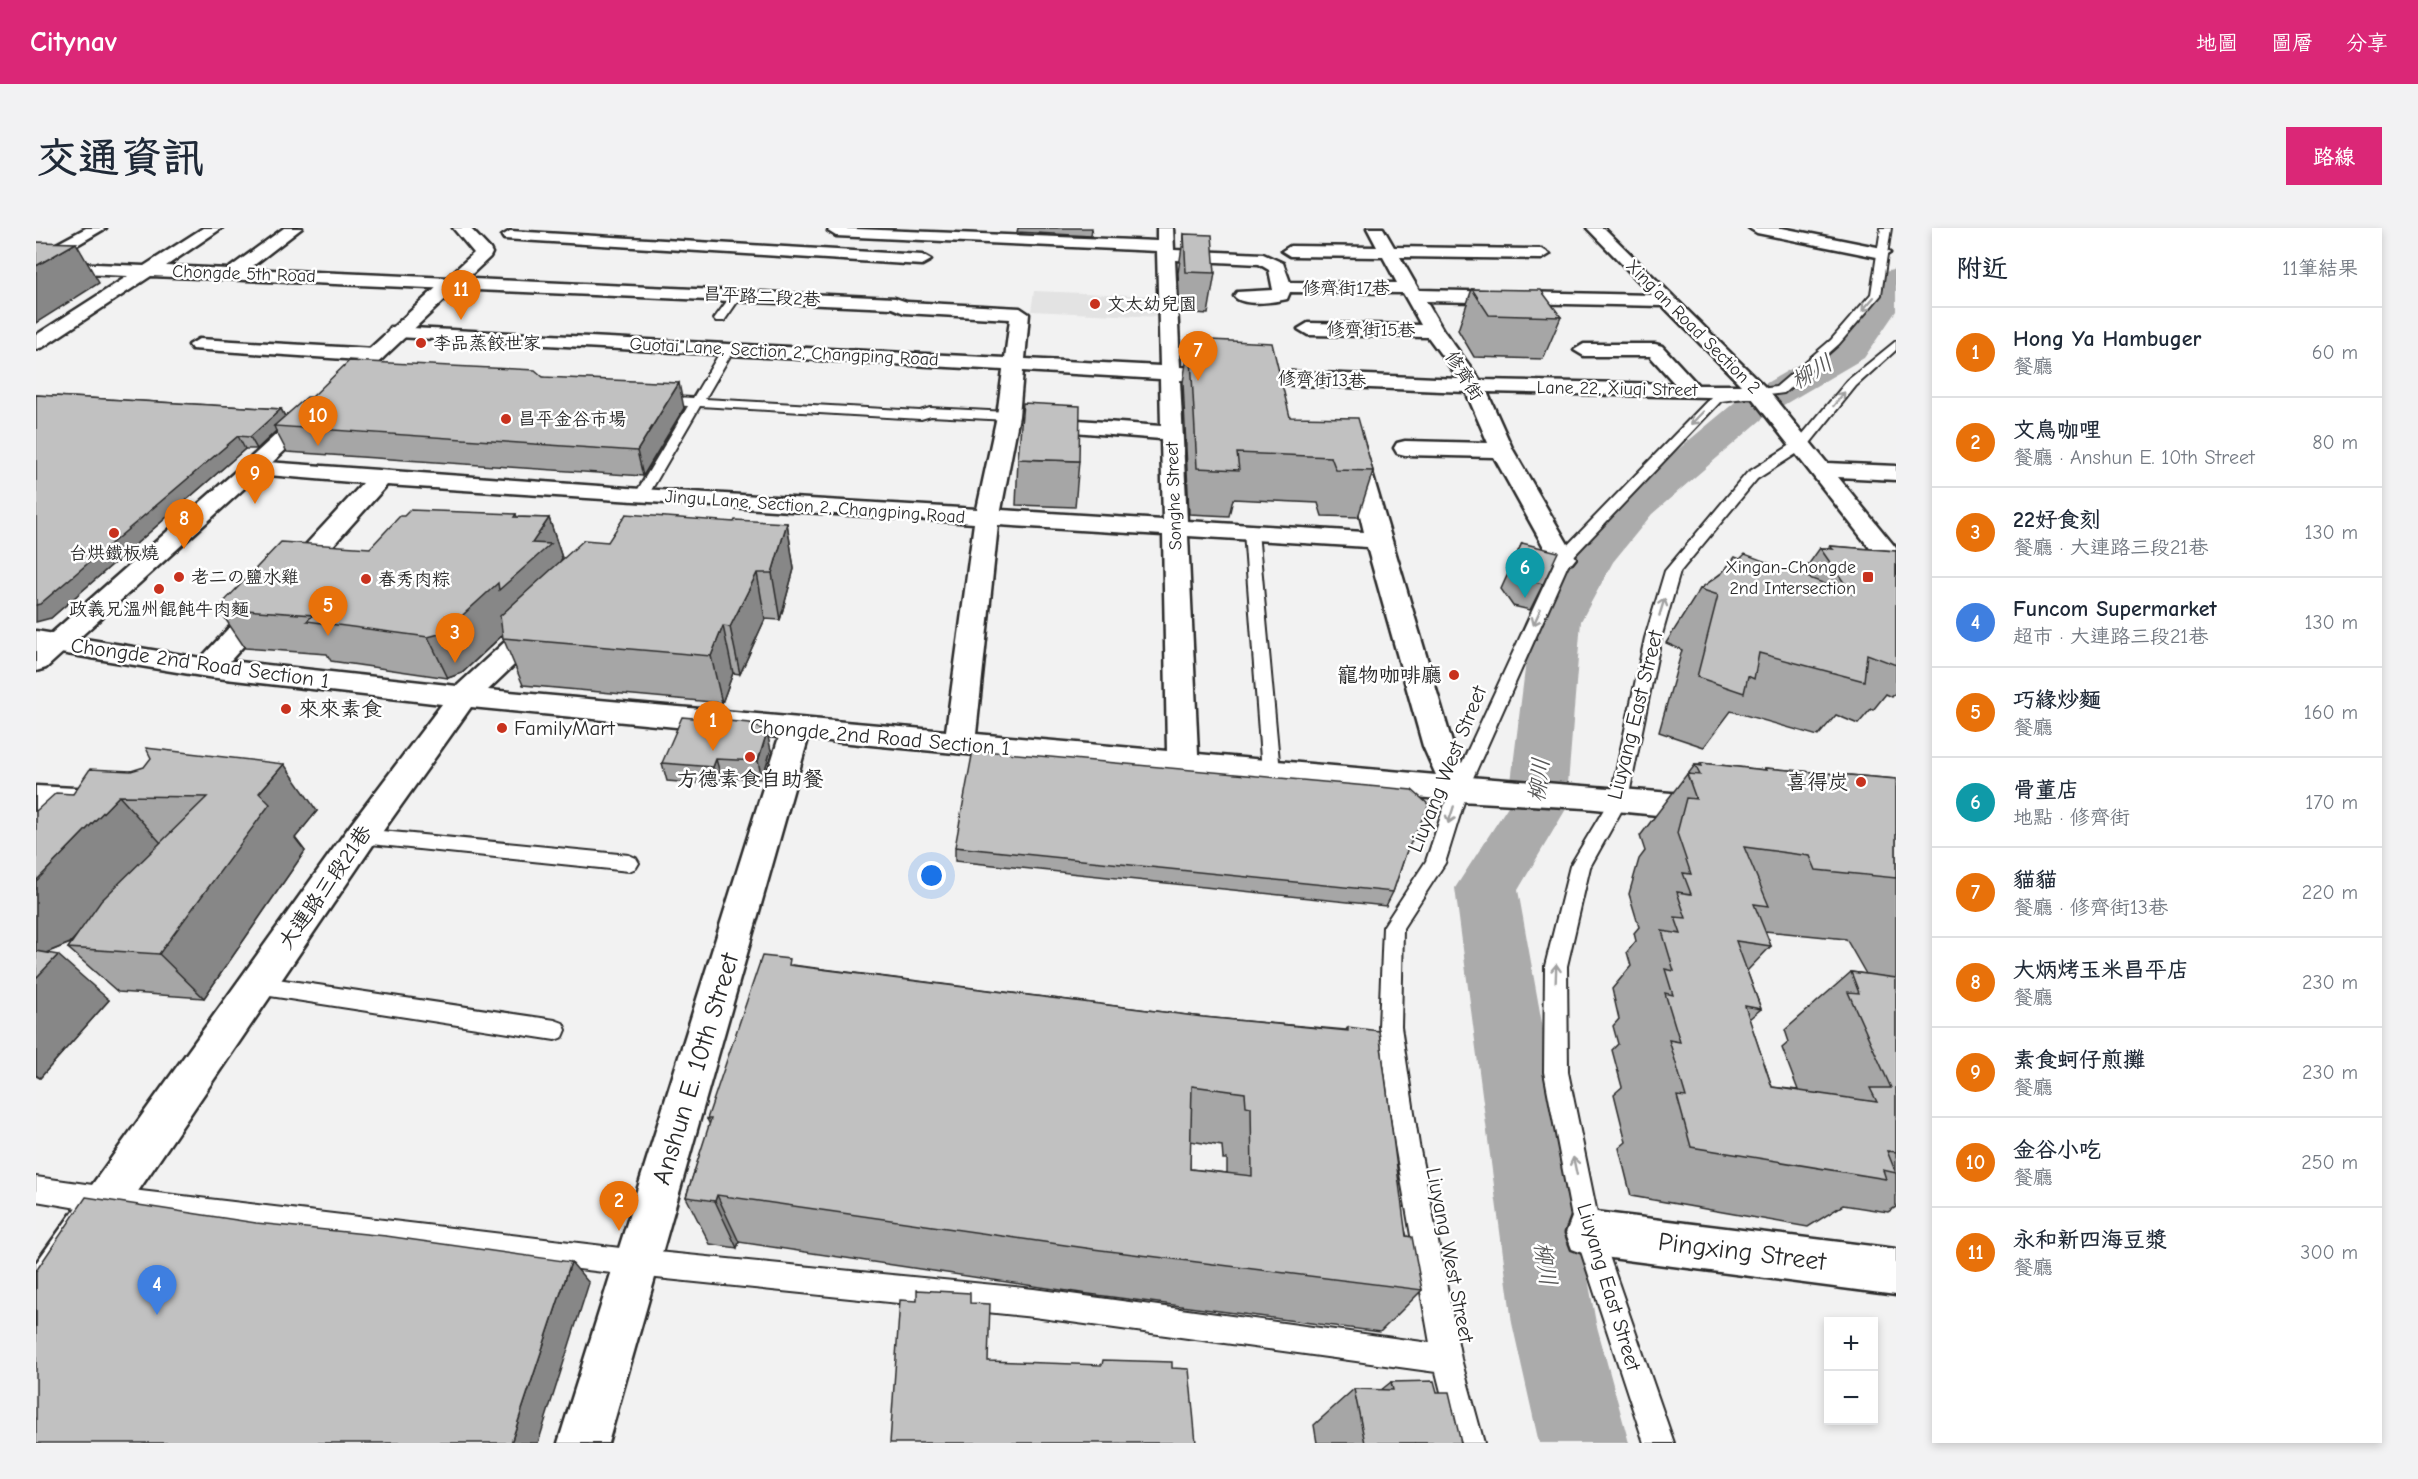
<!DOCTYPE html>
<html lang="zh-TW">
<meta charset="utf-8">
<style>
body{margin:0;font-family:"Comic Neue","LXGW WenKai TC","Klee One",sans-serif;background:#f2f2f3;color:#1f2937}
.controls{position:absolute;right:18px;bottom:18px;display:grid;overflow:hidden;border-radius:0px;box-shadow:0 3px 9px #0003}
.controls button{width:54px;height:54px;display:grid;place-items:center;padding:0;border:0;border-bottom:2px solid #e0e1e3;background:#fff;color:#1f2937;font:30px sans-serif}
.you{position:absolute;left:896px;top:648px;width:21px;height:21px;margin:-15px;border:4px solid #fff;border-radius:50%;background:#1a73e8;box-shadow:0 0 0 9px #1a73e833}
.badge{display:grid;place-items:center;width:39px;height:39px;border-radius:50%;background:#db2777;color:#fff;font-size:20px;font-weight:700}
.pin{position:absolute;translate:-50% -50px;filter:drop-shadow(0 2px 3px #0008)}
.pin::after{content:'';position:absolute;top:32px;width:21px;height:18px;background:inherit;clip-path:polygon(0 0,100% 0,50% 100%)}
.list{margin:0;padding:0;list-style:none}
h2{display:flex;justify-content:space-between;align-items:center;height:78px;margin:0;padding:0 24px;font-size:26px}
h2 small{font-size:20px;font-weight:400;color:#747a83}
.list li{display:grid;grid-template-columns:39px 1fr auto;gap:18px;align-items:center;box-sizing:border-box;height:90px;padding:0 24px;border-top:2px solid #e0e1e3}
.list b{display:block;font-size:22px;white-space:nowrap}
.list p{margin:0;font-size:20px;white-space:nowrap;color:#747a83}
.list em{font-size:20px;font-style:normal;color:#747a83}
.map{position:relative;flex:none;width:1860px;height:1215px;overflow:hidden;border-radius:0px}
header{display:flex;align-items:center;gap:36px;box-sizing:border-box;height:84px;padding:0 30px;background:#db2777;color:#fff}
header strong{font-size:28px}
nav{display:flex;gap:33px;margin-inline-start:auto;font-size:21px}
.intro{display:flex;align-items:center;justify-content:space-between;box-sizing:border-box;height:144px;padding:0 36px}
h1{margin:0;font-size:42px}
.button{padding:15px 27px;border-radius:0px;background:#db2777;color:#fff;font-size:21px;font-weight:700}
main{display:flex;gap:36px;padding:0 36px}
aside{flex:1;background:#fff;border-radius:0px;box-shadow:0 3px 9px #0003}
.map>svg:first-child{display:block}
.built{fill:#e3e3e3}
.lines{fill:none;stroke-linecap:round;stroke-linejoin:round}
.river{fill:#ababab;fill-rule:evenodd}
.service-casing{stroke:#2b2b2b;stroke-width:4}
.minor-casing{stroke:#2b2b2b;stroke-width:5}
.tertiary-casing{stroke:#2b2b2b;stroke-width:5}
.service{fill:#fff;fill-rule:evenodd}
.minor{fill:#fff;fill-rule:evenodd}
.tertiary{fill:#fff;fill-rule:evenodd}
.wall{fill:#a6a6a6;stroke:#2b2b2b;stroke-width:1.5;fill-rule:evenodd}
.shaded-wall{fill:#878787;stroke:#2b2b2b;stroke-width:1.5}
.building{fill:#c1c1c1;stroke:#2b2b2b;stroke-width:1.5;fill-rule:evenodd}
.oneway{stroke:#a0a0a0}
.poi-dot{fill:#c8321e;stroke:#fff;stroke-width:2}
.labels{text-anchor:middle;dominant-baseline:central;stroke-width:5;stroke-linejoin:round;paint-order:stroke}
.far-street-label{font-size:18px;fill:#2b2b2b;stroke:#fff}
.far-poi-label{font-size:18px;fill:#2b2b2b;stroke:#fff;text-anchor:start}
.street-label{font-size:21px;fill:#2b2b2b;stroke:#fff}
.poi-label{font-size:21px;fill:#2b2b2b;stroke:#fff;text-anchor:end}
.water-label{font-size:22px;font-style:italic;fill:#585858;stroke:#fff}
.near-street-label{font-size:26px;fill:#2b2b2b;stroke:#fff}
</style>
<header>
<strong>Citynav</strong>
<nav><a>地圖</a><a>圖層</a><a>分享</a></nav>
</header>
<div class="intro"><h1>交通資訊</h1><a class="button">路線</a></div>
<main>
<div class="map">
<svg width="1860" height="1215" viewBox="0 0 1860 1215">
<rect width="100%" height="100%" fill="#f2f2f2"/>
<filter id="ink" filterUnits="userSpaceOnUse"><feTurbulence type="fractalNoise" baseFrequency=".0167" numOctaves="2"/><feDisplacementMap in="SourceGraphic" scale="12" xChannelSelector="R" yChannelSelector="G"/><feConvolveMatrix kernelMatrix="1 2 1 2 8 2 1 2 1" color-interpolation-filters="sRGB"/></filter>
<g filter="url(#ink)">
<!-- built -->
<path class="built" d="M998 63 1121 68 1122 89 995 83Z"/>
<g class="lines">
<!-- river -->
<path class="river" d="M1860 41V83L1828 130 1732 186 1616 286 1577 334 1545 393 1530 581 1482 662 1560 1095 1593 1215H1503L1476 1095 1419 660 1472 578 1495 393 1541 319 1586 268 1704 170 1802 114 1835 71 1849 44Z"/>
<!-- service casing -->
<g class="service-casing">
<g id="service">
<path d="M1845 0H1855L1845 67 1803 116 1748 165 1685 173 1534 332 1432 561 1409 635 1367 700 1365 799 1383 917 1425 1131 1448 1215H1418L1400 1144 998 1089 601 1048 71 985 0 973V949L71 959 601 1022 998 1061 1394 1115 1359 917 1343 799 1347 699 1390 633 1414 561 1522 327 1677 167 1740 159 1795 112 1835 66Z"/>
<path d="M697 65 706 67 688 93H680L678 91Z"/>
<path d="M1860 113V122L1820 158 1771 219 1721 251 1644 344 1625 410 1592 571 1554 639 1531 738 1532 844 1565 1005 1638 1215H1608L1539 1005 1508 844 1509 738 1534 638 1574 571 1609 410 1629 343 1711 245 1761 213 1812 152Z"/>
<path d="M692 118 698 121 669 171 884 183 894 180 972 184 978 188 972 192 895 188 885 191 664 178 610 271H600L598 268 652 178 620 176 614 172 620 168 657 170 686 121Z"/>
<path d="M1215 300 1222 304 1244 544 1242 549H1228L1226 544 1208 304Z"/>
<path d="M325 601 593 627 600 630 603 635 600 640 593 643 325 615 318 613 315 608 318 603Z"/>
<path d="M221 748 519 792 527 795 530 802 527 809 519 812 221 766 213 764 210 757 213 750Z"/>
</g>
</g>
<!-- minor casing -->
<g class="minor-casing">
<g id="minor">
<path d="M50 0H70L12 34 108 38 167 0H186L130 38 192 41 248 0H266L213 41 859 70 871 74 984 80 993 86 989 131 1124 138 1121 23 800 8 792 3 794 0 1121 13V0H1137L1138 22 1227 26 1247 35 1254 54 1361 55 1347 29 1254 28 1246 23 1254 18 1341 19 1331 0H1347L1358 19 1506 21 1514 26 1506 31 1364 29 1383 62 1616 67 1551 0H1568L1730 160 1791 235 1860 238V252L1802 249 1860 320V345L1851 342 1716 170 1451 164 1477 222 1540 330 1536 335 1527 338 1518 335 1514 330 1458 229 1369 227 1361 225 1358 220 1361 215 1369 213 1452 215 1430 164 1144 152 1151 293 1328 304 1308 220 1311 215H1327L1417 518 1433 549 1673 568 1684 572 1689 580 1684 588 1673 592 1549 580 1423 573 772 511 572 1215H522L743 509 435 479 337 617 16 1090 0 1097V1035L313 599 406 476 172 449 0 421V403L165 430 327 255 209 245 206 240 209 235 217 233 605 261 941 281 961 188 967 142 362 109 352 103 355 99 969 130 974 91 868 85 856 80 115 48 7 119 0 121V107L92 48 0 44V27ZM1139 32 1223 36 1233 42 1237 62 1201 64 1198 68C1206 79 1239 74 1251 71L1254 64 1367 65 1385 97 1272 95 1262 101 1272 107 1392 109 1423 151 1144 139ZM1390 73 1627 78 1705 157H1662L1626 118 1619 116H1548L1538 122 1548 128H1614L1639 156 1444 152 1407 102ZM987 143 1124 151 1125 198 1000 189 992 190 989 195 992 200 1000 201 1125 211 1127 292 965 282 983 188ZM351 257 938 295 910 503 452 462 517 400 521 394 517 388 507 386 497 388 421 458 194 433ZM962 297 1127 307 1131 523 940 506ZM1152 308 1331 319 1387 518 1400 547 1162 526Z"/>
<path d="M1713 0H1746L1846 20 1854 25 1846 30 1721 5Z"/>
<path d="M474 3 886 27 895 32 886 37 468 11 466 8Z"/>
<path d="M163 111 339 121 346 123 349 127 346 131 339 133 156 121 153 117Z"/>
<path d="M0 558 58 561 69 565 74 573 69 581 58 585 0 582Z"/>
<path d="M1552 983 1860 1021V1067L1552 1027 1536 1021 1530 1005 1536 989Z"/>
</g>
</g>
<!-- tertiary casing -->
<g class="tertiary-casing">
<path id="tertiary" d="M417 0H434L454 21 456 25 454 29 225 245 10 440 0 443V419L209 235 438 25Z"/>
</g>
<!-- service -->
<use href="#service" class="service"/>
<!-- minor -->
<use href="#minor" class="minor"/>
<!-- tertiary -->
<use href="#tertiary" class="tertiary"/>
</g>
<!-- wall -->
<g class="wall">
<path d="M982 0H1056L1055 8 981 4Z"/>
<path d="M1148 6 1179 45 1172 86 1144 84 1142 45Z"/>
<path d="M1436 61 1525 89 1507 131 1438 129 1422 102Z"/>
<path d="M1154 111 1254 189 1337 243 1322 289 1286 288 1282 275 1197 271 1193 288 1153 286 1147 154Z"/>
<path d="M507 149 648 180 607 248 251 224 240 203 221 221H209L15 390 0 167 245 181 249 188 276 169Z"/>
<path d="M982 231 1043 233 1039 279 980 277Z"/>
<path d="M480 286 481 289 513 290 526 330 524 334 572 314 698 294 751 295 758 341 744 392 729 391 704 446 697 445 686 475 487 457 467 410V407L426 445 412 450 295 433 291 426 209 420 182 380 334 320Z"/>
<path d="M1486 315 1507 356 1494 382 1477 378 1465 361Z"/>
<path d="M1794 318 1860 323V464L1856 469 1850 466 1837 482 1835 481 1822 496 1800 487 1782 508 1695 483 1668 519 1623 504 1646 422 1630 415 1664 361 1704 331 1765 347 1784 320H1792Z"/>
<path d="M735 522 726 551 685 549 682 557 631 553 626 535Z"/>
<path d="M1665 535 1728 542 1729 540 1860 551V979L1852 984 1807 977 1772 999 1595 968 1583 920 1590 914 1578 866 1586 859 1576 822 1582 816 1577 798 1583 791 1576 761 1595 738 1591 724 1600 713 1598 705 1603 699 1593 666 1603 631 1609 623 1604 608 1651 546H1652L1659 537H1663ZM1729 703 1810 711 1830 746 1815 744 1749 802 1753 814 1746 820 1762 862 1736 859 1713 791 1725 781 1711 743 1735 718Z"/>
<path d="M95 543 281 583 259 610 269 623 168 770 82 764 32 720 38 711 34 715 10 725 73 772 4 850 0 848V583L37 566Z"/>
<path d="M919 619 1370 625 1357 664 1350 678 919 633Z"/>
<path d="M756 737 1167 789 1310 802 1312 799 1386 1062 1344 1104 1045 1065 703 1014 701 1020 674 1016 650 969 674 897 671 891ZM1154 913 1186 918 1187 931H1191V945L1154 941Z"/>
<path d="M1355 1154 1401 1164 1425 1215H1281L1278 1197 1318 1161 1345 1162Z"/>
</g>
<!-- shaded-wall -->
<g class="shaded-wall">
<path d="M40 15 63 55 0 95V38Z"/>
<path d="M643 155 648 180 607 248 601 223Z"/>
<path d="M245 181 251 193 238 198 240 203 221 221 214 209Z"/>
<path d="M202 208 209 221 15 390 0 394V377Z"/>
<path d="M513 290 526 330 522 337 477 397 426 445 412 450 392 409 496 315Z"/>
<path d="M751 295 758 341 744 392 736 345Z"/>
<path d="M721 345 729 391 704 446 694 399Z"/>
<path d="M687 398 697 445 686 475 675 428Z"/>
<path d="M731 504 735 522 726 551 722 533Z"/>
<path d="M680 531 685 549 682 557 677 539Z"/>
<path d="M248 536 281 583 259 610 269 623 168 770 123 726 223 565Z"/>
<path d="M83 568 125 615 34 715 0 729V653Z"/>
<path d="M22 727 73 772 4 850 0 847V750Z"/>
<path d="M681 967 703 1014 701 1020 679 973Z"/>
<path d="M535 1034 553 1055 502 1215H475Z"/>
</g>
<!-- building -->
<g class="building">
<path d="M1148 6 1176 7 1179 45 1150 44Z"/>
<path d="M0 14 40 15 0 38Z"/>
<path d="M1436 61 1505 62 1525 89 1453 87Z"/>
<path d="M1154 111 1236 115 1254 189 1322 190 1337 243 1300 242 1295 229 1201 225 1203 242 1161 240Z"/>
<path d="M313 133 499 142 507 149 643 155 601 223 238 198 271 169H276Z"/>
<path d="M0 167 245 181 214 209 202 208 4 376 0 377Z"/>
<path d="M987 175 1044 178 1043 233 982 231Z"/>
<path d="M374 282 480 286 478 289 513 290 496 315 515 316 463 362 462 355 407 405 392 409 271 393 277 387 182 380 245 314 334 320 364 288H368Z"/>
<path d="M590 286 698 294 699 292 751 295 736 345H721L694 399 687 398 675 428 467 410 464 388 548 312 572 314Z"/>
<path d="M1486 315 1522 324 1507 356 1490 352 1477 334Z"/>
<path d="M1794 318 1860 323V437L1831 426 1828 453 1723 425 1718 451 1712 448 1708 465 1661 449 1682 367 1664 361 1686 345 1699 329 1704 331 1709 326 1816 366 1784 320 1797 321Z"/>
<path d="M646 489 714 495 731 504 722 533 680 531 677 539 626 535Z"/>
<path d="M110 520 248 536 223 565 234 576 123 726 32 720 65 673 171 569 83 568 0 653V583L20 565 37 566 54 541 95 543 108 539 115 530Z"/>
<path d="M937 522 1376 562 1393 577 1370 625 1357 664 919 619Z"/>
<path d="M1665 535 1730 542 1729 540 1860 551V650L1780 642 1774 628 1708 619 1733 678 1718 676 1735 718 1700 713 1725 781 1709 778 1736 859 1841 874 1834 860H1855L1812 764 1823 765 1815 744 1860 750V924L1851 923 1860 945 1847 942 1850 951 1655 919 1641 868 1650 869 1633 812 1644 814 1629 765 1637 767 1629 741 1638 743 1626 703 1645 706 1639 689 1650 690 1641 664 1655 666 1647 645 1655 646 1641 605 1650 570 1660 571 1651 546 1664 547 1659 537 1666 538Z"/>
<path d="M0 723 22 727 0 750Z"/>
<path d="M726 728 754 731 753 737 1167 789 1312 803V799L1343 803 1370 1008 1376 1009 1386 1062 1057 1021 681 967 679 973 650 969 675 891H671ZM1156 858 1209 865 1210 878 1215 879 1216 948 1154 941Z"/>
<path d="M50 969 220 995 350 1008 535 1034 475 1215H0V1043Z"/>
<path d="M881 1062 934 1065V1075L954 1076 952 1133 1066 1137 1067 1132 1136 1134V1140L1153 1141 1160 1215H854L864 1072 881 1073Z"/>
<path d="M1398 1153 1401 1164H1413L1425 1215H1329L1318 1161 1357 1162 1355 1154Z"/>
</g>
<!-- one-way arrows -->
<defs><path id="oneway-shaft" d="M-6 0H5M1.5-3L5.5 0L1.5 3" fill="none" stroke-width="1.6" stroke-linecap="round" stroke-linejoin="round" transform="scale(1.5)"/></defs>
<g class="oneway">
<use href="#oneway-shaft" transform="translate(1832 76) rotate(131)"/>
<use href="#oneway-shaft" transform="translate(1803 171) rotate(-51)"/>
<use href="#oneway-shaft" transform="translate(1661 190) rotate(134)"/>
<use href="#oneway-shaft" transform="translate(1626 379) rotate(-73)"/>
<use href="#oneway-shaft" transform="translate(1501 389) rotate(114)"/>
<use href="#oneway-shaft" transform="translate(1415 587) rotate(108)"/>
<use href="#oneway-shaft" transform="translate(1520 745) rotate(-88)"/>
<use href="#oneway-shaft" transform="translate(1539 938) rotate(-102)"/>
</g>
</g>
<!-- markers -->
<g class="poi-dot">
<circle cx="1059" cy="76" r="6"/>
<circle cx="385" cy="115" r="6"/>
<circle cx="470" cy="191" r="6"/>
<circle cx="78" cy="305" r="6"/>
<circle cx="143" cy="349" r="6"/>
<rect x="1826" y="343" width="12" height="12" rx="3"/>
<circle cx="330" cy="351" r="6"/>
<circle cx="123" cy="361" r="6"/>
<circle cx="1418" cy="447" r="6"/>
<circle cx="250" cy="481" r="6"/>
<circle cx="466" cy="500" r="6"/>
<circle cx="714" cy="529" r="6"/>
<circle cx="1825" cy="554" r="6"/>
</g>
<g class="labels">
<!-- far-street labels -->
<g class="far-street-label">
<text transform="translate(208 46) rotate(2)">Chongde 5th Road</text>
<text x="1310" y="60">修齊街17巷</text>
<text transform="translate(726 69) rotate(3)">昌平路二段2巷</text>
<text transform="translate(1657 99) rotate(45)">Xing’an Road Section 2</text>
<text transform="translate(1335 102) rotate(1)">修齊街15巷</text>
<text transform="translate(748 124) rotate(3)">Guotai Lane, Section 2, Changping Road</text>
<text transform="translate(1428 148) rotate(58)">修齊街</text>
<text transform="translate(1286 152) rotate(2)">修齊街13巷</text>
<text transform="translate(1581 161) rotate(1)">Lane 22, Xiuqi Street</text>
<text transform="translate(1138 268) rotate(-92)">Songhe Street</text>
<text transform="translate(779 279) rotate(4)">Jingu Lane, Section 2, Changping Road</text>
</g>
<!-- far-poi labels -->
<g class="far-poi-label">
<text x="1071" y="76">文太幼兒園</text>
<text x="397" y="115">李品蒸餃世家</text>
<text x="482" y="191">昌平金谷市場</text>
<text x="78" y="325" text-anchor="middle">台烘鐵板燒</text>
<text x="1820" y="339" text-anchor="end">Xingan-Chongde<tspan x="1820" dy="21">2nd Intersection</tspan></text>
<text x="155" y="349">老二の鹽水雞</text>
<text x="342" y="351">春秀肉粽</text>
<text x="123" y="381" text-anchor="middle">政義兄溫州餛飩牛肉麵</text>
</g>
<!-- street labels -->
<g class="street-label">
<text transform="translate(164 435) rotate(8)">Chongde 2nd Road Section 1</text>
<text transform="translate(1599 487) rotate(-76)">Liuyang East Street</text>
<text transform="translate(844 509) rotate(5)">Chongde 2nd Road Section 1</text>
<text transform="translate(1411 541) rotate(-68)">Liuyang West Street</text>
<text transform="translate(289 659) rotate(-55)">大連路三段21巷</text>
<text transform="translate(1414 1027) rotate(79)">Liuyang West Street</text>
<text transform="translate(1573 1059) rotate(73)">Liuyang East Street</text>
</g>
<!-- poi labels -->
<g class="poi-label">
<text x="1406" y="447">寵物咖啡廳</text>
<text x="262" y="481" text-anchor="start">來來素食</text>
<text x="478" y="500" text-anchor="start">FamilyMart</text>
<text x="714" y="551" text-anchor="middle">方德素食自助餐</text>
<text x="1813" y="554">喜得炭</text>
</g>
<!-- water labels -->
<g class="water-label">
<text transform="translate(1776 144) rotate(-30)">柳川</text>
<text transform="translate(1503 552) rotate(-83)">柳川</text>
<text transform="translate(1509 1036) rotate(81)">柳川</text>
</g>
<!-- near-street labels -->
<g class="near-street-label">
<text transform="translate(660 841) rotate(-73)">Anshun E. 10th Street</text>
<text transform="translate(1706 1024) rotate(7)">Pingxing Street</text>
</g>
</g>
</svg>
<div class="controls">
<button>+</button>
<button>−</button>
</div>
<div class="you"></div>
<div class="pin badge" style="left:677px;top:523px;background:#e8710a">1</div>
<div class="pin badge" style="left:583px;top:1003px;background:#e8710a">2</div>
<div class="pin badge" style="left:419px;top:435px;background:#e8710a">3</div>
<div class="pin badge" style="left:121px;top:1087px;background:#3f7fe0">4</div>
<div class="pin badge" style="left:292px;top:408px;background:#e8710a">5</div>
<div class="pin badge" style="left:1489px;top:370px;background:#0f9aa8">6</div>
<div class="pin badge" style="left:1162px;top:153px;background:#e8710a">7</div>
<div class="pin badge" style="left:148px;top:321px;background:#e8710a">8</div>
<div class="pin badge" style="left:219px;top:276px;background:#e8710a">9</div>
<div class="pin badge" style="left:282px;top:218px;background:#e8710a">10</div>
<div class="pin badge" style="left:425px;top:92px;background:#e8710a">11</div>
</div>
<aside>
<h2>附近<small>11筆結果</small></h2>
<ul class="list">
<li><span class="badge" style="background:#e8710a">1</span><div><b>Hong Ya Hambuger</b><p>餐廳</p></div><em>60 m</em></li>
<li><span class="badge" style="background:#e8710a">2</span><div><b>文鳥咖哩</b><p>餐廳 · Anshun E. 10th Street</p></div><em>80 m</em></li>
<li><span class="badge" style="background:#e8710a">3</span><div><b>22好食刻</b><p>餐廳 · 大連路三段21巷</p></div><em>130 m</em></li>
<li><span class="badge" style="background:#3f7fe0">4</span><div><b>Funcom Supermarket</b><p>超市 · 大連路三段21巷</p></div><em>130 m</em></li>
<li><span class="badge" style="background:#e8710a">5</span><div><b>巧緣炒麵</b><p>餐廳</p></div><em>160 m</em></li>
<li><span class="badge" style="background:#0f9aa8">6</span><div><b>骨董店</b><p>地點 · 修齊街</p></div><em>170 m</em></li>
<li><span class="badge" style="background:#e8710a">7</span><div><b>貓貓</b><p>餐廳 · 修齊街13巷</p></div><em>220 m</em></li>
<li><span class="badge" style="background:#e8710a">8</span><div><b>大炳烤玉米昌平店</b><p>餐廳</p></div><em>230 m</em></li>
<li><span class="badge" style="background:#e8710a">9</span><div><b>素食蚵仔煎攤</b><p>餐廳</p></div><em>230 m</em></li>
<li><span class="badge" style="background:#e8710a">10</span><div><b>金谷小吃</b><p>餐廳</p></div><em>250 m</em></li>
<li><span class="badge" style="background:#e8710a">11</span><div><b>永和新四海豆漿</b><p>餐廳</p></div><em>300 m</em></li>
</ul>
</aside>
</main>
